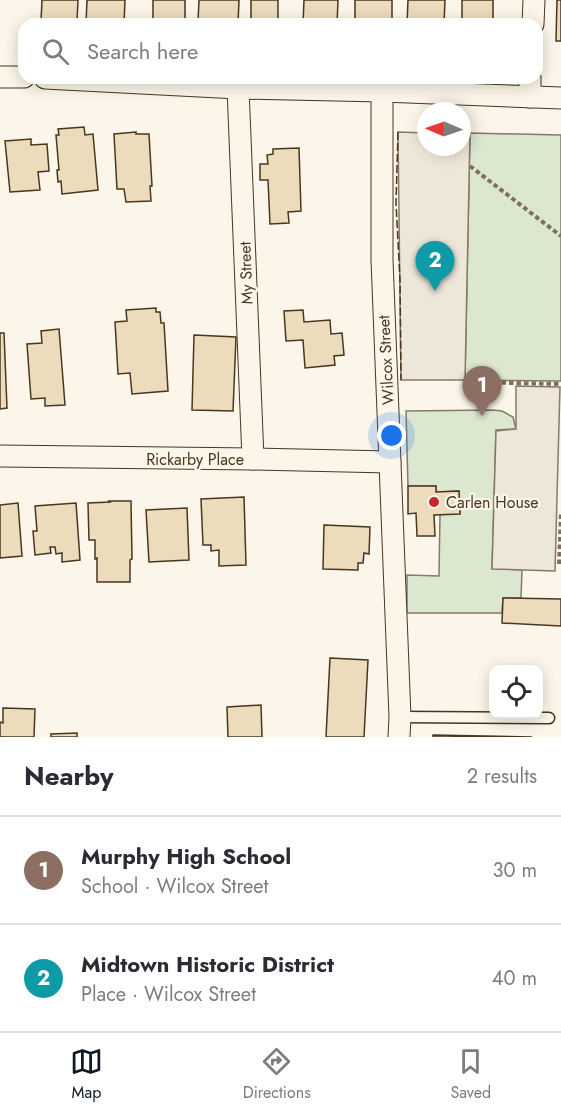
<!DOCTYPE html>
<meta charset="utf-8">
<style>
body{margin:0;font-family:Jost,sans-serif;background:#f7f7f7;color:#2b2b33}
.controls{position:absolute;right:18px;bottom:18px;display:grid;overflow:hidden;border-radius:12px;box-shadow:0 3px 15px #0003}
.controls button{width:54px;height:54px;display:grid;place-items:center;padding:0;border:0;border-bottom:2px solid #e1e1e2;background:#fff;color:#2b2b33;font:30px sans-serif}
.compass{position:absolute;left:417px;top:102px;width:54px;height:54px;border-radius:50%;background:#fff;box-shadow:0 3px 15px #0003;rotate:272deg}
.you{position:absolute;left:392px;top:436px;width:21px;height:21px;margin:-15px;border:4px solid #fff;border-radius:50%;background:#1a73e8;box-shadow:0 0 0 9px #1a73e833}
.badge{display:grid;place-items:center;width:39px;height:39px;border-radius:50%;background:#111827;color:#fff;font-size:20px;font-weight:700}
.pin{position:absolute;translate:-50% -50px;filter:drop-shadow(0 2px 3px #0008)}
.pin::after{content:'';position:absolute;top:32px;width:21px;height:18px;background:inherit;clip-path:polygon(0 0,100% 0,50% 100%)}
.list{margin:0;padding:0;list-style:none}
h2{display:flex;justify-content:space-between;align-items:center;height:78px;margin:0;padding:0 24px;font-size:26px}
h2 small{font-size:20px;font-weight:400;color:#7c7c81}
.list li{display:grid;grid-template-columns:39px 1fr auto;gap:18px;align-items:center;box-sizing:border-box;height:108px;padding:0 24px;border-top:2px solid #e1e1e2}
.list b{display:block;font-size:22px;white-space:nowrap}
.list p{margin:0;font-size:20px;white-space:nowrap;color:#7c7c81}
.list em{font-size:20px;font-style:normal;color:#7c7c81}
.icon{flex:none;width:33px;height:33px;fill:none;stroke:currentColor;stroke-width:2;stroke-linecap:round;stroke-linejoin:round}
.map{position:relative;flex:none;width:561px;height:737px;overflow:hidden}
.search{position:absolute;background:#fff;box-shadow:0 3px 15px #0003;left:18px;right:18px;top:18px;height:66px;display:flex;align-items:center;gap:15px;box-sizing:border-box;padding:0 21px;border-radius:18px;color:#7c7c81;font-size:22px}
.sheet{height:294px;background:#fff}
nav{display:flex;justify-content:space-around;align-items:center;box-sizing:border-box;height:84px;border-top:2px solid #e1e1e2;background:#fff;font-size:16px;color:#7c7c81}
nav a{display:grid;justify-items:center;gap:3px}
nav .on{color:#111827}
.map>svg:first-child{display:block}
.green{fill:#dce7d0;stroke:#887966;stroke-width:1.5}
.parking{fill:#ede7d9;stroke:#887966;stroke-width:1.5}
.building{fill:#ecdcbc;stroke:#4a3520;stroke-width:1.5}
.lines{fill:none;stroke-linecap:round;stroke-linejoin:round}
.service-casing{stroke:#4a3520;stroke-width:13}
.minor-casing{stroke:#4a3520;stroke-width:23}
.path{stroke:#7f6f5c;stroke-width:4;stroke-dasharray:4.5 3;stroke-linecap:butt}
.service{stroke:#fbf6e9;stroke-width:10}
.minor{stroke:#fbf6e9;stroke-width:21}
.fence{stroke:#4a3520;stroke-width:1.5;stroke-dasharray:8 3;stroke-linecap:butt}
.poi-dot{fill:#c62828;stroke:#fbf6e9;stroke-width:2}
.labels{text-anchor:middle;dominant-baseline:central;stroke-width:4.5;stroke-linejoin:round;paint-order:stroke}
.street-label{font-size:16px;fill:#4a3520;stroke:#fbf6e9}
.poi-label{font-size:16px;fill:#4a3520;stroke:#fbf6e9;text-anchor:start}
</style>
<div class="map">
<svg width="561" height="737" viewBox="0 0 561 737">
<rect width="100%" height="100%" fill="#fbf6e9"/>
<!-- green -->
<g class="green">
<path d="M470 133 561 135V381L465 380Z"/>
<path d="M493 410 502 411 513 417 516 429 496 430 492 568 522 570 521 598H503L502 613H407V575L439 576 440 514 460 513 459 491 436 492V486H408L406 411Z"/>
</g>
<!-- parking -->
<g class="parking">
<path d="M398 132 426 133V147H462V133H470L465 380H401Z"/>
<path d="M516 386 560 387 555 571 492 569 496 431 516 429Z"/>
</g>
<!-- building -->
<g class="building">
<path d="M42 0H78L77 21H41Z"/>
<path d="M87 0H125L124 24H86Z"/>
<path d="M153 0H185V23L153 22Z"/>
<path d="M199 0H239L238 24 198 22Z"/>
<path d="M251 0H278V24L251 23Z"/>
<path d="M304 0H338L337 24H303Z"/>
<rect x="355" y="0" width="37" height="24"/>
<path d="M408 0H445L444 24H407Z"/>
<rect x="462" y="0" width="31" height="24"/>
<path d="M557 0H561V41H556Z"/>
<path d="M84 127 85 135 93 134 98 190 62 194 61 181 58 182 57 170H59L56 135H59L58 129Z"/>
<path d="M136 132V134H149L152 186H150L151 201 126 202 124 189H117L114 134Z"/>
<path d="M31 139V145L47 144 49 171 38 172 40 190 10 192 5 141Z"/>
<path d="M299 148 301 211 288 212 289 223 270 224 268 180H260V164H268L267 155 273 154V149Z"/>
<path d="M156 308V312H160L161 323H164L168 391 132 394 130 373 118 374 115 322 127 321 126 310Z"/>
<path d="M303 310 304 322 330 320 331 334 342 333 344 355 334 356 335 365 305 368 303 340 286 341 284 311Z"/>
<path d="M59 329 65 405 45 406V398L31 399 27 344 42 343 41 331Z"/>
<path d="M0 333H4L7 408 0 409Z"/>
<path d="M194 335 236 337 233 411 192 410Z"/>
<path d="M408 486H436V492L459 491 460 514 434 515 435 536H417L416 513 408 514Z"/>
<path d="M244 497 246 565 219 566V550L211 551V545H203L201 499Z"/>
<path d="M109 501H131L132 559 130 560V582H97V558L95 559V540H89L88 503 110 502Z"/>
<path d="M18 503 22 556 0 558V505Z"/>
<path d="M76 503 80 560 62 562V553L56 554 55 547H50L51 553 35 555 33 531H37L35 506Z"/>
<path d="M187 508 189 560 149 562 146 510Z"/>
<path d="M324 525 370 527 369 554 364 553 363 563H358V570L323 569Z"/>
<path d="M503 598 561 599V626L502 623Z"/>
<path d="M330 658 368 660 364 737H326Z"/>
<path d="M261 705 262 737H228L227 707Z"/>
<path d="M3 708 35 709 34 737H0V722L3 723Z"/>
<path d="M77 733V737H51V734Z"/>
<path d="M433 735 532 737H433Z"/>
</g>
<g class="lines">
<!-- service casing -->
<g class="service-casing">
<path id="service" d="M400 717 549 718"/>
</g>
<!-- minor casing -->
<g class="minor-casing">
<g id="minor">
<path d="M533 24 534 0"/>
<path d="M0 77H24"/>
<path d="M45 78 238 88 382 91 561 98"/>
<path d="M238 88 253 459"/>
<path d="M382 91V260L400 717 399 737"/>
<path d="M530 97V78"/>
<path d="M0 456 253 459 390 462"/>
</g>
</g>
<!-- path -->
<g class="path">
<path d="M470 166 561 236"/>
<path d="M464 382 561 384"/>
<path d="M559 564 561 513"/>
</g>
<!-- service -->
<use href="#service" class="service"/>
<!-- minor -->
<use href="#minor" class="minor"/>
<!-- fence -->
<path class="fence" d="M398 132 396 203 400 280 401 380"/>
</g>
<!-- markers -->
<circle class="poi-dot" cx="434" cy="502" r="6"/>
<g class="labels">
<!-- street labels -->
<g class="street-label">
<text transform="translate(246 273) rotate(-92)">My Street</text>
<text transform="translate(386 360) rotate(-93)">Wilcox Street</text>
<text x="195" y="459">Rickarby Place</text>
</g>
<!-- poi labels -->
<g class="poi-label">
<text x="446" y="502">Carlen House</text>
</g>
</g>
</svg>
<div class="controls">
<button><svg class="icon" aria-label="locate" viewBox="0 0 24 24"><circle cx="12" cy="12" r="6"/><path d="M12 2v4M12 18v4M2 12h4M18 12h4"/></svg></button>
</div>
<svg class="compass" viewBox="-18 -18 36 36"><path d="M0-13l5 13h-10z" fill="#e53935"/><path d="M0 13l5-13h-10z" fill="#7c7c81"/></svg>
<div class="you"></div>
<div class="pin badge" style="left:482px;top:416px;background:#8d6e63">1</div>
<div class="pin badge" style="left:435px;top:291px;background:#0f9aa8">2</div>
<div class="search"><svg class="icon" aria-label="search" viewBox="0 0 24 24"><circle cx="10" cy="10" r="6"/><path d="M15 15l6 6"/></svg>Search here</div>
</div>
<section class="sheet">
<h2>Nearby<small>2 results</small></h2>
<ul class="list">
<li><span class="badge" style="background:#8d6e63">1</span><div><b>Murphy High School</b><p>School · Wilcox Street</p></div><em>30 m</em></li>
<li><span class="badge" style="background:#0f9aa8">2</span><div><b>Midtown Historic District</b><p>Place · Wilcox Street</p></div><em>40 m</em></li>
</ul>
</section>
<nav>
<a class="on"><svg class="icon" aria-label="map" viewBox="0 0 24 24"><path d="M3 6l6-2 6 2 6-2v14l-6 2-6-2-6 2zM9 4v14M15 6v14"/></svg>Map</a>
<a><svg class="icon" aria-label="directions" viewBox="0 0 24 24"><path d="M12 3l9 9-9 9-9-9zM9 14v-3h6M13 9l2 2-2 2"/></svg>Directions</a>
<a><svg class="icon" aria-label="saved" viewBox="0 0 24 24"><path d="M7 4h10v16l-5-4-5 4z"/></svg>Saved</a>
</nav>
